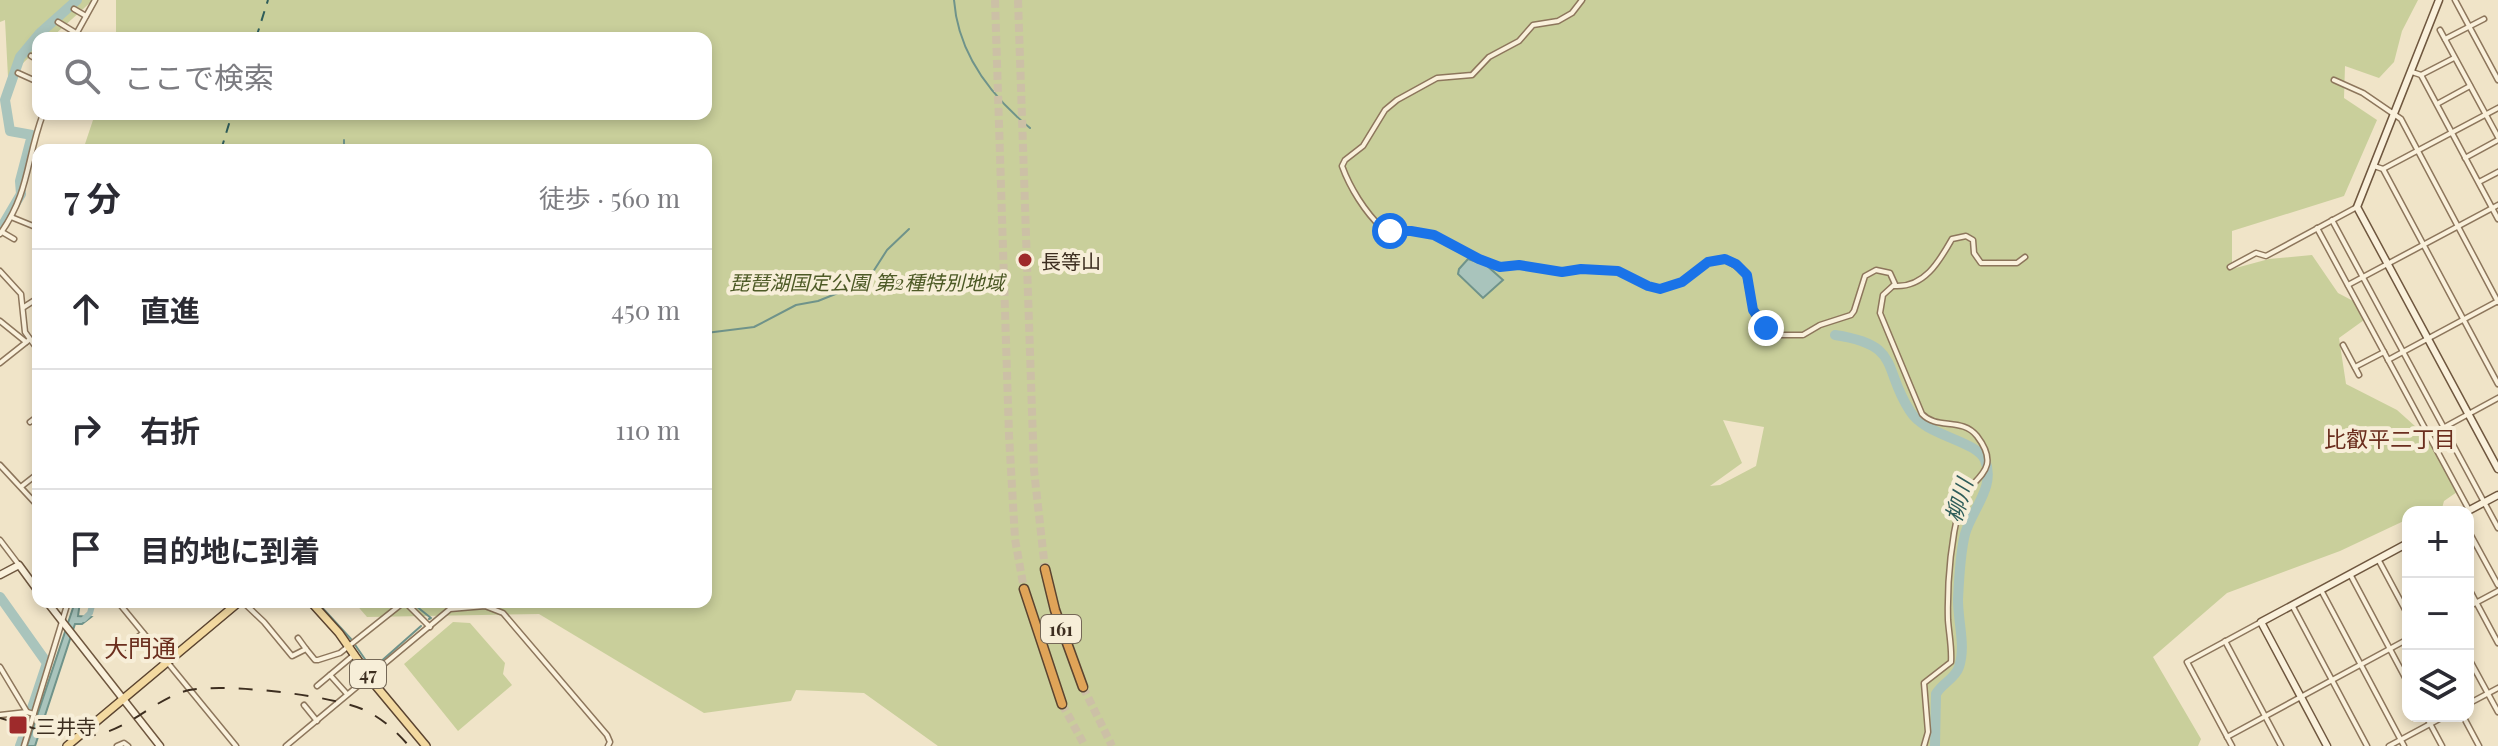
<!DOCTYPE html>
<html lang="ja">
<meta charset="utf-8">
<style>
body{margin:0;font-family:"Playfair Display","Noto Sans JP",serif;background:#f2f2f3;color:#2b2b33}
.controls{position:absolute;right:24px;bottom:24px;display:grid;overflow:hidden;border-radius:16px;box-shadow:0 4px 12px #0003}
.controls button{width:72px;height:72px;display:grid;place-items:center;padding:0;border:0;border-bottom:2px solid #e1e1e2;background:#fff;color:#2b2b33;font:40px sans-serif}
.stop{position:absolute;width:24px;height:24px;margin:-18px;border:6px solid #1a73e8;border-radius:50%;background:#fff}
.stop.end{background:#1a73e8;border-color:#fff;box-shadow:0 2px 8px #0008}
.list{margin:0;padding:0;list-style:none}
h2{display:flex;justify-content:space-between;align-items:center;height:104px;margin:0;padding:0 32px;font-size:34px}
h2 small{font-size:26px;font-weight:400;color:#7c7c81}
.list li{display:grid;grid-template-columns:52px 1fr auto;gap:24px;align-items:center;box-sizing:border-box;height:120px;padding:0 32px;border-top:2px solid #e1e1e2}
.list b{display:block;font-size:30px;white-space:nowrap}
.list em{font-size:26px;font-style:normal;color:#7c7c81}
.icon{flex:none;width:44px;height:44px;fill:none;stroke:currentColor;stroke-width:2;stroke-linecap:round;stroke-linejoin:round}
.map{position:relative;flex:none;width:2498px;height:746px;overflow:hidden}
.search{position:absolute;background:#fff;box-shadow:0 4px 12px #0003;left:32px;top:32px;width:680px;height:88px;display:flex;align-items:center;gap:20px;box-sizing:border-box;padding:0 28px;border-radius:16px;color:#7c7c81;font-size:30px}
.panel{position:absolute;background:#fff;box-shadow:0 4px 12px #0003;left:32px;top:144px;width:680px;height:464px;border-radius:16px}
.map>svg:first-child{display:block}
.green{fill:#c9cf9b;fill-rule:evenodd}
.water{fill:#a9c4bc;stroke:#6f938a;stroke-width:2}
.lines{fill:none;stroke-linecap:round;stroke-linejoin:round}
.stream{stroke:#6f938a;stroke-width:2}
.canal{stroke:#a9c4bc;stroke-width:6}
.river{stroke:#a9c4bc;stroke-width:10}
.ferry{stroke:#2f5d5a;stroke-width:2;stroke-dasharray:10 8;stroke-linecap:butt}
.highway-tunnel{stroke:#ccc0a6;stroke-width:8;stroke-dasharray:8 4;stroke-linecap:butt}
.street-casing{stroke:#8d765c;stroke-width:7}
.secondary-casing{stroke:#6f573f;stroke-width:9}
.primary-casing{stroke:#5b4430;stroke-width:10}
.highway-casing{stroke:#5b4430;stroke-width:11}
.street{stroke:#faf1dc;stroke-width:4}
.secondary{stroke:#faf1dc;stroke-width:6}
.primary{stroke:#f3d9a0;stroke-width:7}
.highway{stroke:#e0a458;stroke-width:8}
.rail{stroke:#3d2e20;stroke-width:2;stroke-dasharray:14 14;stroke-linecap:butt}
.route{stroke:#1a73e8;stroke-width:10}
.poi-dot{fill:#9e2a2b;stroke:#f7eed8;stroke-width:3}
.labels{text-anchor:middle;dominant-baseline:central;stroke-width:8;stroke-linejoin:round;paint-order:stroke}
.shield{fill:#f7eed8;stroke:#756857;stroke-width:2}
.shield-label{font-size:18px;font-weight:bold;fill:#3d2e20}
.poi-label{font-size:20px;fill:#3d2e20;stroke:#f7eed8;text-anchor:start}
.park-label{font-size:20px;font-style:italic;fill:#4d5a26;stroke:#f7eed8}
.neighbourhood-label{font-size:22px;fill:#6b2e1e;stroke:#f7eed8}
.water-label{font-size:22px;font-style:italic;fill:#2f5d5a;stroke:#f7eed8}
.quarter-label{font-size:24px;fill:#6b2e1e;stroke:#f7eed8}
</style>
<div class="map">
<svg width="2498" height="746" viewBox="0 0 2498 746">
<rect width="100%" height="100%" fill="#f0e4c8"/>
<!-- green -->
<g class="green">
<path d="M0 0H93L51 38H38V49L8 77 5 20 0 22Z"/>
<path d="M116 0H2418L2402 31 2394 62 2379 78 2345 66 2344 98 2377 120 2344 196 2232 231V269L2269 259 2312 255 2338 293 2355 302 2364 320 2339 338 2346 384 2397 410 2425 435 2457 492 2444 501 2441 512H2408V519L2340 551 2227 593 2153 657 2201 739 2198 746H938L864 693 796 690 791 701 704 713 539 614 367 617 354 602H706V150H83L95 114H706V38H116ZM1723 420 1764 427 1756 466 1720 485 1710 486 1742 463Z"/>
<path d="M453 622 470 623 505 663 503 674 512 685 458 731 404 664Z"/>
</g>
<!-- water -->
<g class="water">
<path d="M1468 259 1486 265 1503 280 1483 298 1458 274 1459 269Z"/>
<path d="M75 602H80L78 616 91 617 82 624H75L35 746H27Z"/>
</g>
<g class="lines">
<!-- stream -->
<g class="stream">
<path d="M954 0C958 54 990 95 1030 128"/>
<path d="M344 140V150"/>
<path d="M706 333 754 327 796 305 818 301 843 291 871 275 887 250 909 229"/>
<path d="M317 602 351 639 369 665 378 664 421 626"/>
<path d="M411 602 431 618 429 619"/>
</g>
<!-- canal -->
<path class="canal" d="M84 619 90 613 93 602"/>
<!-- river -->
<g class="river">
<path d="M0 230 21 194 20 181 32 135 10 131 5 100 20 57 40 33 77 0"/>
<path d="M1835 335C1902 345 1882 368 1910 411 1925 436 1976 440 1985 460 1996 487 1972 509 1965 534 1960 554 1959 579 1958 600 1958 622 1966 646 1959 667 1955 679 1942 683 1936 694L1935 746"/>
<path d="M0 597 47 663 32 708"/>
<path d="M20 746 24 735"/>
</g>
<!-- ferry -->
<g class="ferry">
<path d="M256 38 268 0"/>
<path d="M221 150 232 114"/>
</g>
<!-- highway-tunnel -->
<g class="highway-tunnel">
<path d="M995 0 1009 435 1015 539 1024 589"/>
<path d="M1018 0 1034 470 1045 569"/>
<path d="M1083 687 1112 746"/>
<path d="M1062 704 1085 746"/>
</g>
<!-- street casing -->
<g class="street-casing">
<g id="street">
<path d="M1582 0 1572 13 1558 21 1533 25 1519 41 1489 57 1472 75 1437 78 1397 100 1385 110 1363 146 1345 160 1342 166C1350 188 1365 212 1382 228L1434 235 1479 259 1500 267 1519 265 1562 272 1581 269 1618 271 1648 286 1660 289 1682 282 1708 262 1725 259 1745 272 1754 314 1774 335H1803L1820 325 1851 315 1854 311 1865 276 1876 270 1890 273 1895 284 1883 295 1880 313 1922 414C1937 430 1962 417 1977 436 2006 474 1966 479 1960 504 1951 541 1947 581 1948 620 1949 634 1952 648 1951 662L1924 683 1928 732 1924 746"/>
<path d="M2455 0 2498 80"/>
<path d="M74 9 86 16"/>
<path d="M58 22 76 33"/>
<path d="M2440 30 2498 137"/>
<path d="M74 38 95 0"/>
<path d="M2445 39 2484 19"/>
<path d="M31 56 38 60"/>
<path d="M2412 72 2421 75 2498 219"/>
<path d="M18 73 38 82"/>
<path d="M2421 75 2454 58"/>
<path d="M2334 80 2363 93 2401 119 2498 302"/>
<path d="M2437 104 2470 86"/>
<path d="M2465 158 2498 140"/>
<path d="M2374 166 2383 169 2498 384"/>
<path d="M2383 169 2498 108"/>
<path d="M2479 182 2498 172"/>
<path d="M11 217 38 228"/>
<path d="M2332 220 2498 528"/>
<path d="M2317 228 2469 510"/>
<path d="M2 232 14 239"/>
<path d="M0 234C30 192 26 159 43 114"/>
<path d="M2230 267 2256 253 2266 256 2357 207"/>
<path d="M0 271 21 294 25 332 38 350"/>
<path d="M2348 285 2498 205"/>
<path d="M1894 286C1924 288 1939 262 1952 239L1966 236 1973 240 1974 253 1981 263H2017L2025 257"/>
<path d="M24 307 38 298"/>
<path d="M0 321 26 342"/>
<path d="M2343 345 2359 375"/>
<path d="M2388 360 2498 301"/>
<path d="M0 363 29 340"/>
<path d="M2355 367 2384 352"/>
<path d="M30 422 38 416"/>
<path d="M2430 435 2498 398"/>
<path d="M0 465 38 506"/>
<path d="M22 486 36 475"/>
<path d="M2468 530 2498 585"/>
<path d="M0 540 19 565"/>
<path d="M2378 559 2408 615"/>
<path d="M2350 574 2408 683"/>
<path d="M2468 587 2498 643"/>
<path d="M2321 590 2404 746"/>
<path d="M118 602 236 746"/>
<path d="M243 602 264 622 292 656 306 649 315 660H318L340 653 404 602"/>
<path d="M405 602 430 627"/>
<path d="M2292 605 2367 746"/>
<path d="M2468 607 2498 591"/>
<path d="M298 638 306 649"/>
<path d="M2225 641 2281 746"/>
<path d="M119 652 143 633"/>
<path d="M2468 657 2498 712"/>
<path d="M0 667 27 712"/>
<path d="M330 675 347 694"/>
<path d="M317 686 355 654"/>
<path d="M2468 704 2498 688"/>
<path d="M304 705 317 721"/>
<path d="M0 715 27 712 34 714"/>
<path d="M2426 716 2442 746"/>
<path d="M2463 716 2479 746"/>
<path d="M2227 737 2408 639"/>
<path d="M24 746 68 602"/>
<path d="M117 746 124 743 128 746"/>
<path d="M286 746 450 609 485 606 503 613 607 735 610 742 608 746"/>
<path d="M2232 746 2187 662 2261 622"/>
<path d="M2389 746 2445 716"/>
</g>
</g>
<!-- secondary casing -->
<g class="secondary-casing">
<g id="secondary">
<path d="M2439 0 2357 207 2498 469"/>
<path d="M2466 512 2498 495"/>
<path d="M0 575 19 565 38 591"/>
<path d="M47 602 160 746"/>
<path d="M2327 746 2261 622 2408 543"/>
</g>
</g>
<!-- primary casing -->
<g class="primary-casing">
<g id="primary">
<path d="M311 602 339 633 376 686 426 746"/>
<path d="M67 746 239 602"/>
</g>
</g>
<!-- highway casing -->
<g class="highway-casing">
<g id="highway">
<path d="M1045 569 1055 610 1083 687"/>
<path d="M1024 589 1062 704"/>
</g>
</g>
<!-- street -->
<use href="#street" class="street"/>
<!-- secondary -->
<use href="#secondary" class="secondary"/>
<!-- primary -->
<use href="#primary" class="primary"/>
<!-- highway -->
<use href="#highway" class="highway"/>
<!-- rail -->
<path class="rail" d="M0 718C31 727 62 740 95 735 128 729 151 703 182 692 214 681 330 695 362 709 381 717 396 731 409 746"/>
</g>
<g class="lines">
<!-- route -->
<path class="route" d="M1390 231H1411L1434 235 1479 259 1500 267 1519 265 1562 272 1581 269 1618 271 1648 286 1660 289 1682 282 1708 262 1725 259 1736 264 1747 275 1753 310 1766 328"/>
</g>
<!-- markers -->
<g class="poi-dot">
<circle cx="1025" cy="260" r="8"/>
<rect x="8" y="715" width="20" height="20" rx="4"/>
</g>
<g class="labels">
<!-- shield labels -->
<g class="shield">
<rect x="1041" y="615" width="40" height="28" rx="6"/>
<rect x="350" y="660" width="36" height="28" rx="6"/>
</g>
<g class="shield-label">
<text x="1061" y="629">161</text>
<text x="368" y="674">47</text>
</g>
<!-- poi labels -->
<g class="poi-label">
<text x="1041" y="260">長等山</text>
<text x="36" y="725">三井寺</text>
</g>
<!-- park labels -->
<g class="park-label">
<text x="867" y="281">琵琶湖国定公園 第2種特別地域</text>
</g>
<!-- neighbourhood labels -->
<g class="neighbourhood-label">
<text x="2390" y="438">比叡平二丁目</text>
</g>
<!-- water labels -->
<g class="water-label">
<text transform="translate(1958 500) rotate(-73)">柳川</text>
</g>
<!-- quarter labels -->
<g class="quarter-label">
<text x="140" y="647">大門通</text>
</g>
</g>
</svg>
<div class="controls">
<button>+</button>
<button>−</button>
<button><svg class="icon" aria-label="layers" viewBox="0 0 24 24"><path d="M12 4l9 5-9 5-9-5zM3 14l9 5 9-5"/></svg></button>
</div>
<div class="stop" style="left:1390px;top:231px"></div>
<div class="stop end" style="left:1766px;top:328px"></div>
<div class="search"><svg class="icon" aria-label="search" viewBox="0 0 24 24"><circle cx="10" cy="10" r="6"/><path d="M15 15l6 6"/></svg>ここで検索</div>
<section class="panel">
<h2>7 分<small>徒歩 · 560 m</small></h2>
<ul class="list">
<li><svg class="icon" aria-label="ahead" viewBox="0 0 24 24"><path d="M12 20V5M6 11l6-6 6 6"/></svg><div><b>直進</b></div><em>450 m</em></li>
<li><svg class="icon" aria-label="right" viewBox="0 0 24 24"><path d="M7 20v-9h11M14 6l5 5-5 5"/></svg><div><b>右折</b></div><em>110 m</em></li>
<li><svg class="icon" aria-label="arrive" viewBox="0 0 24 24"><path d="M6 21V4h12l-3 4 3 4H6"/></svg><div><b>目的地に到着</b></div></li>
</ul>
</section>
</div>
